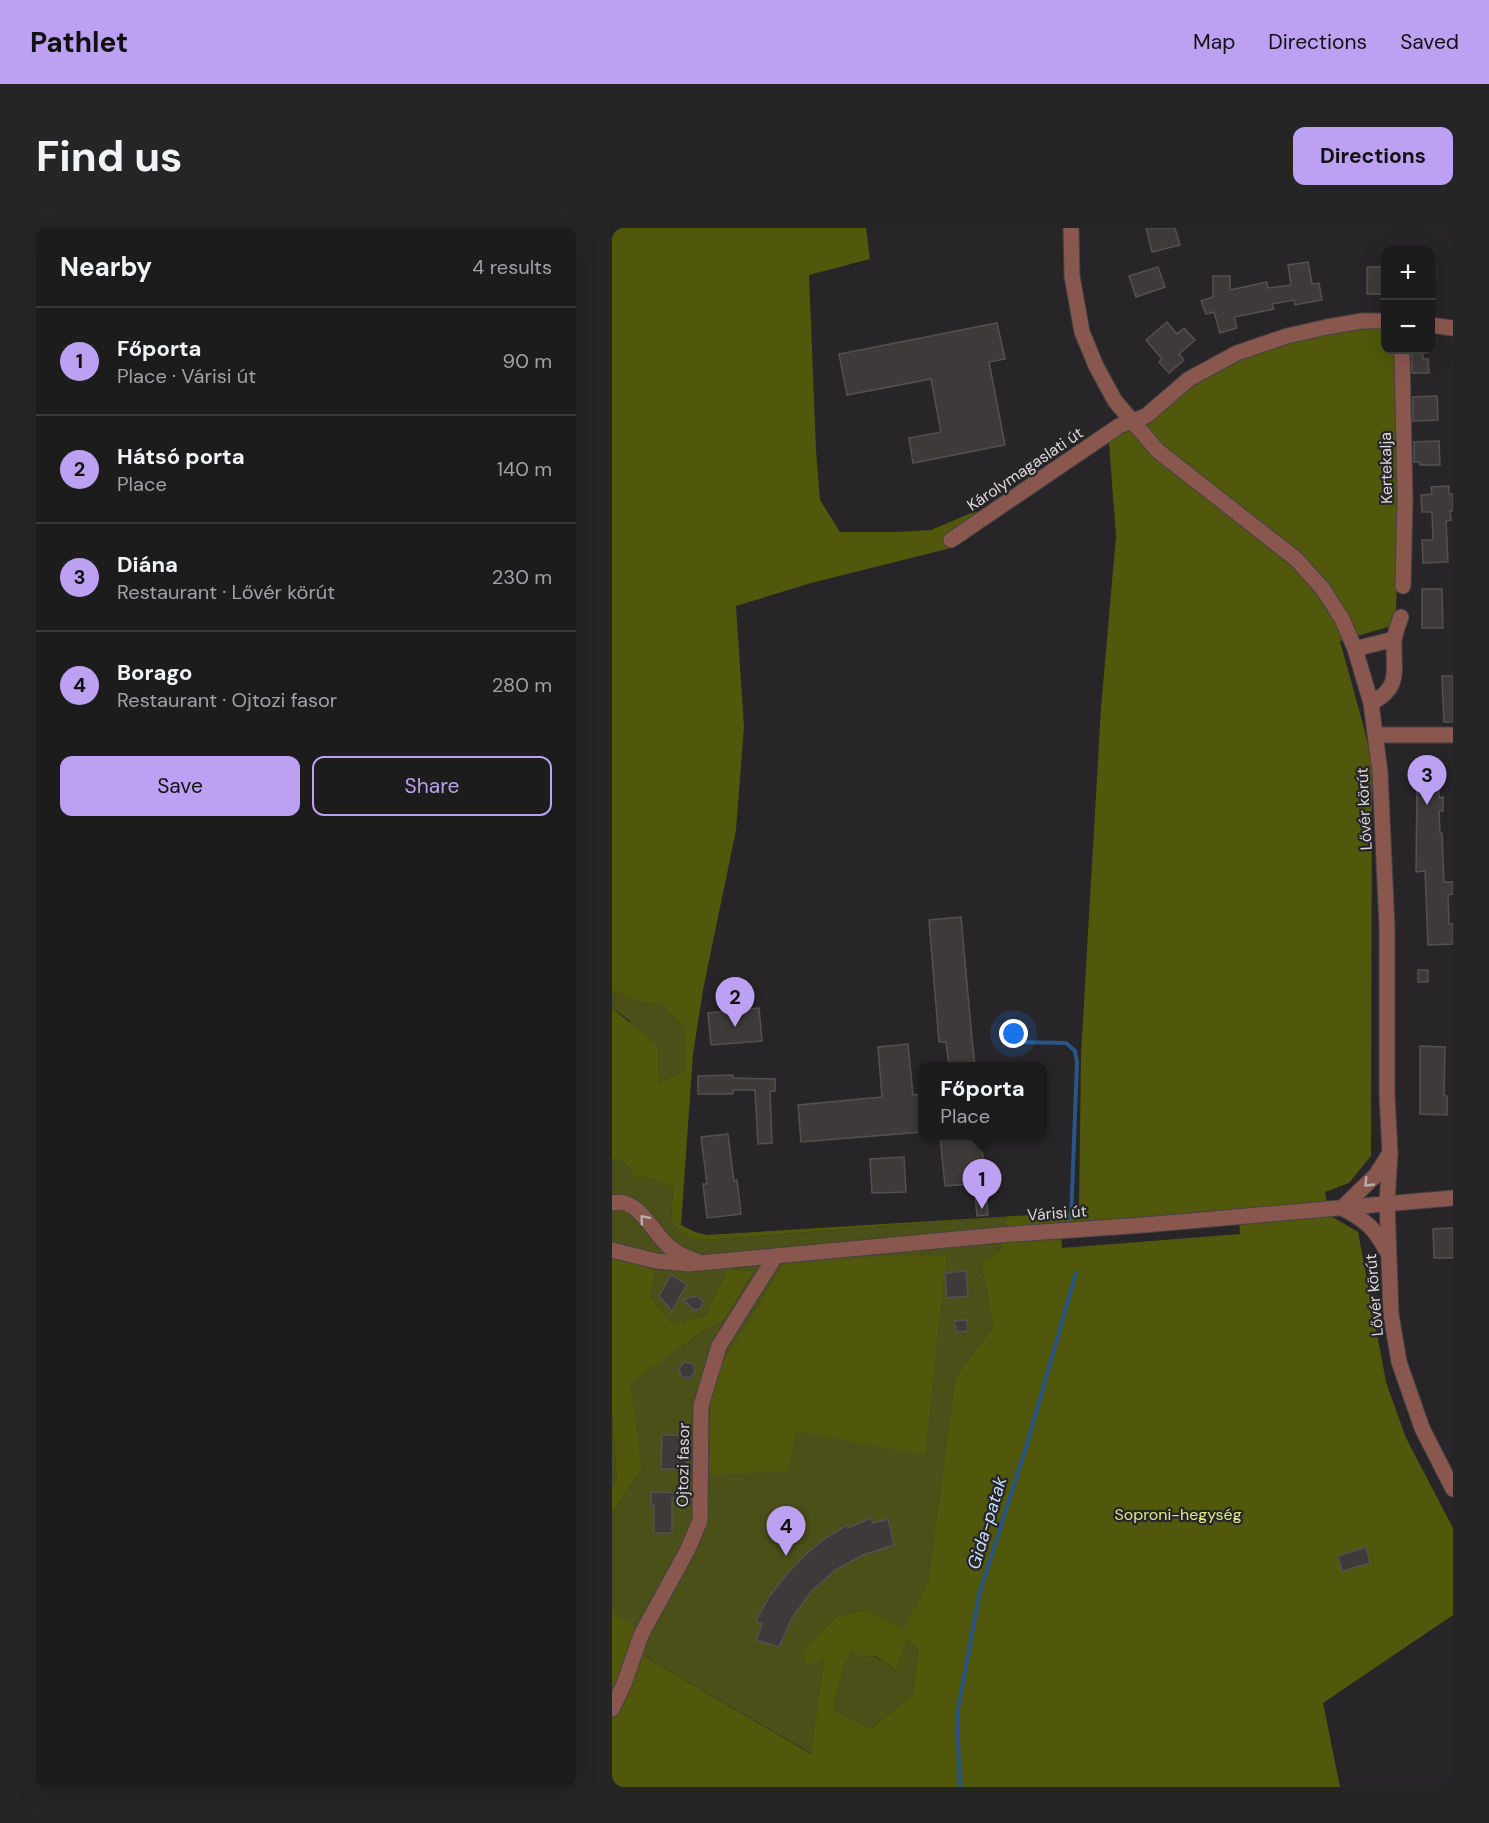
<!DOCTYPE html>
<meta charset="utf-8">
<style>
body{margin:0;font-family:"DM Sans",sans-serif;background:#252526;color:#f1f3f6}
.controls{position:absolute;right:18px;top:18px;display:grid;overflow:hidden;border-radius:12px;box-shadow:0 6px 24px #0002}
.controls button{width:54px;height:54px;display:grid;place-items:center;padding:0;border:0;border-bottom:2px solid #3b3a3b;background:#1d1c1d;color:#f1f3f6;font:30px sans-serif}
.you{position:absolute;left:402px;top:806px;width:21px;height:21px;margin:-15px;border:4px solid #fff;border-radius:50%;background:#1a73e8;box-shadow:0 0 0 9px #1a73e833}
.badge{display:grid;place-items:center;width:39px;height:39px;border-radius:50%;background:#bca0f2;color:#111;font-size:20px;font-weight:700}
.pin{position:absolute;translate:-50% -50px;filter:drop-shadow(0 2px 3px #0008)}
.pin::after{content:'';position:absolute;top:32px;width:21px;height:18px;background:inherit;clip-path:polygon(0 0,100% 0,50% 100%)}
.popup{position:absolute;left:306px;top:834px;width:129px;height:78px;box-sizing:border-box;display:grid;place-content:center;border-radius:12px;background:#1d1c1d;filter:drop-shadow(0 2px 4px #0005);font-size:20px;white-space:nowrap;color:#a0a1a4}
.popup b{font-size:22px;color:#f1f3f6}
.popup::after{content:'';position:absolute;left:50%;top:100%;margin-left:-12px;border:12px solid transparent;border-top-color:#1d1c1d}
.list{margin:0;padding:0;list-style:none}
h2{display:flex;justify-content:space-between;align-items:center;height:78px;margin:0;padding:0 24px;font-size:26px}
h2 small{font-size:20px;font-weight:400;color:#a0a1a4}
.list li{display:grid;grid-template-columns:39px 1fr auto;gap:18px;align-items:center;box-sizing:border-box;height:108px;padding:0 24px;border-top:2px solid #3b3a3b}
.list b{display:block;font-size:22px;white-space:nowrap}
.list p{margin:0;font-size:20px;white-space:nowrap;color:#a0a1a4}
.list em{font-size:20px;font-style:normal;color:#a0a1a4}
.actions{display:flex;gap:12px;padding:18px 24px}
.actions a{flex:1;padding:14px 0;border:2px solid #bca0f2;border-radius:12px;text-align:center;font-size:21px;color:#bca0f2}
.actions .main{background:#bca0f2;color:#111}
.map{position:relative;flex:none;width:841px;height:1559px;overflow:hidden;border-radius:12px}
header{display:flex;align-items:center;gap:36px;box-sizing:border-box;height:84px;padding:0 30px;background:#bca0f2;color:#111}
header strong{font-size:28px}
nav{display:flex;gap:33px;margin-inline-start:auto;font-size:21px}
.intro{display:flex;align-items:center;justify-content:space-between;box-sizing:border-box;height:144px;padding:0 36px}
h1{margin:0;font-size:42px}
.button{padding:15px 27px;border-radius:12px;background:#bca0f2;color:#111;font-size:21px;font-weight:700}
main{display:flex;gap:36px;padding:0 36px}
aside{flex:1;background:#1d1c1d;border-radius:12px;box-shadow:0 6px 24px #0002}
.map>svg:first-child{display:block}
.green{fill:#4b5019}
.forest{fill:#51580c;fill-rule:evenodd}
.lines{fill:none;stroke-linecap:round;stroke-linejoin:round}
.stream{stroke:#285584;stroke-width:4}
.building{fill:#3e3a3a;stroke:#545050;stroke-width:1.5}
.minor-casing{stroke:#434244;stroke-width:17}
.minor{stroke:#8a574e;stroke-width:15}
.oneway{stroke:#bdaba9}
.labels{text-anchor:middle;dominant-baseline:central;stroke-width:4.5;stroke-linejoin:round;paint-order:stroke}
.street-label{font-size:16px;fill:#d9d8da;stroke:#272527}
.park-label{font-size:16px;fill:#deea88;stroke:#272527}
.water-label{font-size:18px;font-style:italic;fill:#c4ddfb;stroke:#272527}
</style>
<header>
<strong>Pathlet</strong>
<nav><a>Map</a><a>Directions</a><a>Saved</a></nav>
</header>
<div class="intro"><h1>Find us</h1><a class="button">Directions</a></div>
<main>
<aside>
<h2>Nearby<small>4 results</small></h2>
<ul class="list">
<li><span class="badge">1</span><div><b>Főporta</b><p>Place · Várisi út</p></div><em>90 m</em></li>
<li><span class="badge">2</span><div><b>Hátsó porta</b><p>Place</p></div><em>140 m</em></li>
<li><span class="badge">3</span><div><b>Diána</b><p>Restaurant · Lővér körút</p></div><em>230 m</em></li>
<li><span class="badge">4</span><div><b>Borago</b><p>Restaurant · Ojtozi fasor</p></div><em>280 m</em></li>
</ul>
<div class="actions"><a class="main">Save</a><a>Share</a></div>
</aside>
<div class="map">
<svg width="841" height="1559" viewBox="0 0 841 1559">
<rect width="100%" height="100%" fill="#272527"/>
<!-- green -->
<g class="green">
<path d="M0 763 27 774 52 778 74 802V842L47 854 17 792 0 780Z"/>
<path d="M0 931H11L24 951 34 949 61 960 59 995 92 1012 395 989 388 1023 369 1034 381 1099 343 1150 316 1353 292 1402 252 1382 225 1388 212 1431 200 1526 20 1421 21 1398 0 1384V1285L30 1240 17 1155 93 1102 111 1094 142 1043 115 1041 93 1088 60 1095 38 1069 44 1040 0 1030Z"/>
<path d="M0 1187 5 1252 0 1259Z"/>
<path d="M296 1411 306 1421 301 1466 259 1501 221 1481 233 1436 240 1422 250 1429 262 1428 284 1442Z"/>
</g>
<!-- forest -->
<g class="forest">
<path d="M0 0H254L258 31 197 47 204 222 208 272 228 304H283L319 302 364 283 371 294 611 134 705 106 773 96 774 122H784L786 342 783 397 728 413 752 500 760 534 759 928 737 955 713 964 717 987 746 1004 774 1154 794 1210 841 1300V1387L711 1475 728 1559H0V1384L22 1398 20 1421 199 1526 212 1432 196 1436 191 1423 225 1388 252 1382 292 1401 316 1353 343 1150 381 1099 369 1034 388 1023 395 989 92 1012 77 1009 59 995 61 960 34 949 24 951 11 932 0 931V780L45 817 47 854 74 842V802L52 778 27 774 0 763ZM497 215 504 308 489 480 469 826 467 984 95 1007 83 1004 69 997 81 826 91 762 124 602 132 499 124 378 199 355 339 320ZM627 992 628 1006 450 1020 449 1007ZM296 1411 306 1421 301 1466 259 1501 221 1481 233 1436 240 1423 250 1429 263 1428 284 1442Z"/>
<path d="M334 1027 313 1227 184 1203 176 1243 97 1246 99 1178 110 1134 137 1094 172 1035 276 1028Z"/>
<path d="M0 1030 44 1040 38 1069 60 1095 93 1088 115 1041 142 1043 111 1094 93 1102 18 1155 30 1240 0 1285V1259L5 1252 0 1187Z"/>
</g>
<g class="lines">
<!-- stream -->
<g class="stream">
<path d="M398 814 454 815 463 823 465 834 459 991"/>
<path d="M348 1559 345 1487 367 1367 416 1213 464 1045"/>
</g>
</g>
<!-- building -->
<g class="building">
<path d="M534 0H563L568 17 540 24Z"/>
<path d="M696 34 700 56 707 55 710 72 683 77 682 72 660 76 662 81 622 89 625 100 608 105 602 84 594 86 589 73 601 69V48H618V62L655 54 656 60 679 57 676 37Z"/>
<path d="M546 39 553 59 524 69 517 48Z"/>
<path d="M755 39H771L772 66H755Z"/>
<path d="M555 94 565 106 572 100 583 112 567 126 572 132 557 145 547 134 550 131 534 112Z"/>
<path d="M385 95 393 131 377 134 393 217 301 235 297 210 329 204 319 151 235 167 227 126Z"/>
<path d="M800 123H810L811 131H816L817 145H800Z"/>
<path d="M825 168 826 192 801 193V169Z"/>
<path d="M827 213 828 237H808V234H802V214Z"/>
<path d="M837 258V266H841V283H838L839 292 834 293 836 334 811 335 810 312H821L820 284H810L809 267 820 266 819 259Z"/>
<path d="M810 361H830L831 400H810Z"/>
<path d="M830 448H841V494H832Z"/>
<path d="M805 560H827V570L831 569V583H827L828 605H830L832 654H841V666L836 667 837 696H841V716L816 717 813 643 804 644Z"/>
<path d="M349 689 360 811 363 838H337L334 814H327L317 692Z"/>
<rect x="806" y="742" width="10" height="12"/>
<path d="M147 780 150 813 99 817 96 785Z"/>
<path d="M296 816 301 867 310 866V904L189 914 186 877 270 869 266 819Z"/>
<path d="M808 818 833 819 832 867 835 868V887L808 886Z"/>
<path d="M121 847V850L163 851V863H158L160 915 146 916 143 862H121V866H86V848Z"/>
<path d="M116 906 122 953 125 952 129 986 95 990 91 956H95L89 909Z"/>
<path d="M328 908H369L376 987 365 988 362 956 333 958Z"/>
<path d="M292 929 294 964 260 965 258 931Z"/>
<path d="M841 1000V1030H822L821 1001Z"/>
<path d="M354 1043 356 1068 335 1070 333 1045Z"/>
<path d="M59 1047 75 1056 60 1083 47 1068Z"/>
<path d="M86 1068 91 1074 88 1081 81 1082 71 1071Z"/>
<path d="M355 1092 356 1103 344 1104 342 1093Z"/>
<path d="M72 1134 81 1136 83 1145 78 1150 70 1149 67 1141Z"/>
<path d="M50 1207H76L75 1241H49Z"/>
<path d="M39 1264 71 1265V1267L60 1270V1305H42V1276L39 1277Z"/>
<path d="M259 1290 261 1295 276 1291 282 1317 251 1327 223 1342 199 1364 180 1390 167 1419 144 1412 150 1396 144 1393 157 1369 173 1348 192 1328 212 1311 235 1297 236 1300Z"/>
<path d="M754 1319 758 1335 730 1343 726 1328Z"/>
</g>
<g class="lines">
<!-- minor casing -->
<g class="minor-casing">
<g id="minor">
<path d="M459 0 460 48 470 104 484 138 503 173 546 223 684 331 711 361 730 391 743 421 759 475 768 544 775 699V867L778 925 775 975 779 1086 787 1134 810 1200 841 1261"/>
<path d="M818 97 841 100"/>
<path d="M790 122 793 274 791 358"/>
<path d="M339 312 507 198 534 188 577 151 625 125 675 108 715 99 750 93H774"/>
<path d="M743 421 782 411"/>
<path d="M759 475C790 459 781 443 782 413 783 405 786 397 789 389"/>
<path d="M765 507H841"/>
<path d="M0 975C28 968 41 1008 60 1021 67 1027 76 1030 85 1033"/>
<path d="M730 980 764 947 778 925"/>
<path d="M730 980C753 992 762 999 774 1022"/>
<path d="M0 1022 44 1033 77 1036 388 1007 532 997 841 970"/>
<path d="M0 1481 12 1456 29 1407 75 1323 88 1293 89 1178 107 1118 163 1029"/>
</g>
</g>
<!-- minor -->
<use href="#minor" class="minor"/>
</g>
<!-- one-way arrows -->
<defs><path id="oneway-chevron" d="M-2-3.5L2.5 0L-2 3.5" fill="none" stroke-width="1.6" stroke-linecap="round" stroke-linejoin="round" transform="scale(1.5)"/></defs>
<g class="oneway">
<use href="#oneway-chevron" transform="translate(756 955) rotate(134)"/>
<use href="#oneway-chevron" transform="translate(32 991) rotate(-130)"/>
</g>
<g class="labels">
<!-- street labels -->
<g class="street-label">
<text transform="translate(774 240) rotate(-91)">Kertekalja</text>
<text transform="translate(413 241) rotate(-34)">Károlymagaslati út</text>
<text transform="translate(752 581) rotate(-93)">Lővér körút</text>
<text transform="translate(445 985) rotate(-4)">Várisi út</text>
<text transform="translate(762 1067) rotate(-95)">Lővér körút</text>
<text transform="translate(71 1237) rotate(-89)">Ojtozi fasor</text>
</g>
<!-- park labels -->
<g class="park-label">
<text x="566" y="1286">Soproni-hegység</text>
</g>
<!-- water labels -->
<g class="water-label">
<text transform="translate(375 1295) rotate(-73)">Gida-patak</text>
</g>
</g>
</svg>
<div class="controls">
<button>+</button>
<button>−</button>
</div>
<div class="you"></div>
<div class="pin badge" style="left:370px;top:981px">1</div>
<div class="popup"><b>Főporta</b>Place</div>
<div class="pin badge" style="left:123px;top:799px">2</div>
<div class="pin badge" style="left:815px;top:577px">3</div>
<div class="pin badge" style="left:174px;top:1328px">4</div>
</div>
</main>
